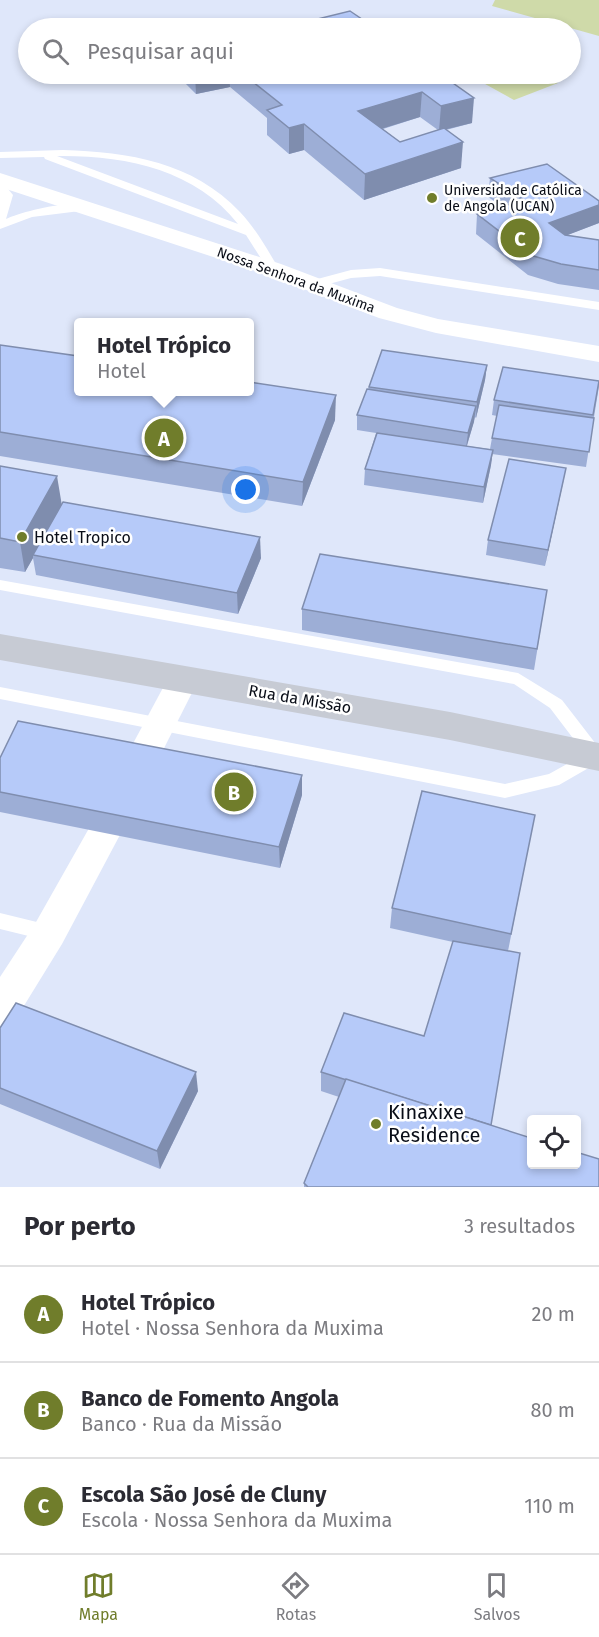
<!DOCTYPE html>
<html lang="pt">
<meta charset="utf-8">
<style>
body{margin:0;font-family:"Fira Sans",sans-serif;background:#f7f7f7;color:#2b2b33}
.controls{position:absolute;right:18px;bottom:18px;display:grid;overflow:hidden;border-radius:6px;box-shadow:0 3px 9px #0003}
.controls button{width:54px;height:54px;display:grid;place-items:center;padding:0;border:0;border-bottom:2px solid #e1e1e2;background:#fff;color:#2b2b33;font:30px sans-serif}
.you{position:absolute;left:246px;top:490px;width:21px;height:21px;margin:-15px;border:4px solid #fff;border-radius:50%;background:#1a73e8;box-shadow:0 0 0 9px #1a73e833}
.badge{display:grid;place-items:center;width:39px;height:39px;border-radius:50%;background:#707d2b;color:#fff;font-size:20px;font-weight:700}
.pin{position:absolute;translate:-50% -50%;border:3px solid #fff;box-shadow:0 2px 6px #0006}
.popup{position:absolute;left:74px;top:318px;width:180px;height:78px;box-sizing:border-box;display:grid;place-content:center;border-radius:6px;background:#fff;filter:drop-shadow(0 2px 4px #0005);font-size:20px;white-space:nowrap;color:#7c7c81}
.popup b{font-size:22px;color:#2b2b33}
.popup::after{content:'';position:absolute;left:50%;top:100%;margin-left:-12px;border:12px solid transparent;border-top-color:#fff}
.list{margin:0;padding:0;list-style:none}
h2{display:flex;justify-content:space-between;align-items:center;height:78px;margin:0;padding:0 24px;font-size:26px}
h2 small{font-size:20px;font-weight:400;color:#7c7c81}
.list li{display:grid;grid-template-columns:39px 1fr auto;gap:18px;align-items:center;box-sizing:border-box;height:96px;padding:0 24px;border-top:2px solid #e1e1e2}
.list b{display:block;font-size:22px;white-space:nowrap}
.list p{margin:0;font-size:20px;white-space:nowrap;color:#7c7c81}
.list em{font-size:20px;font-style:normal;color:#7c7c81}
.icon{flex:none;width:33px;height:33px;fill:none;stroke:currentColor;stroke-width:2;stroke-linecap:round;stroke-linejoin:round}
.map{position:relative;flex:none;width:599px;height:1187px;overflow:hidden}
.search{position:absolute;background:#fff;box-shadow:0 3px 9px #0003;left:18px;right:18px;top:18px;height:66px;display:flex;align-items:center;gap:15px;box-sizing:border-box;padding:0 21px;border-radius:33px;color:#7c7c81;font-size:22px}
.sheet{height:366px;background:#fff}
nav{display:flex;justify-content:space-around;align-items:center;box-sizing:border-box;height:84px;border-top:2px solid #e1e1e2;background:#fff;font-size:16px;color:#7c7c81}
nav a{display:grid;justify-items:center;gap:3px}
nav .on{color:#707d2b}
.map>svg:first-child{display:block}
.green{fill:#cfdaa9}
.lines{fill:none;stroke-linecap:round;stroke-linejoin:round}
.service{fill:#fff;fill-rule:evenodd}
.minor{fill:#fff;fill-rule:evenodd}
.secondary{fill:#c7cbd4;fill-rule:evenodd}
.wall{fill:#9daed6;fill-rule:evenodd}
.shaded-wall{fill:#7f8dae}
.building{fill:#b6caf9;stroke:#7f8dae;stroke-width:1.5}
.poi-dot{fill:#707d2b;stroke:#fff;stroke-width:2}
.labels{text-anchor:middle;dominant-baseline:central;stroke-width:5;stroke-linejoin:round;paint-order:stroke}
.far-poi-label{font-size:14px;fill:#090d17;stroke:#fff;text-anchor:start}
.far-street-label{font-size:14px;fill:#090d17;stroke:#fff}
.poi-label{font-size:16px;fill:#090d17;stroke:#fff;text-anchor:start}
.street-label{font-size:16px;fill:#090d17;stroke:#fff}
.near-poi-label{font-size:20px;fill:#090d17;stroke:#fff;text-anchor:start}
</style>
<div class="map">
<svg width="599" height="1187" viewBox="0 0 599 1187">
<rect width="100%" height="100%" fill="#dfe7fa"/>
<!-- green -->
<g class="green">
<path d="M495 0H599V36L492 6Z"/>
<path d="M467 74H552L546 76 558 83 514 100Z"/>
</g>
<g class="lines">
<!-- service -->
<g class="service">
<path d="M63 150C129 152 193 162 240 212 256 229 267 249 279 269L273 273 269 271 246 235 45 159 44 157 0 158V152ZM57 156C124 155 195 169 238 224Z"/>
<path d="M0 183 4 184 13 195 6 219C21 212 73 198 86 208L80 211 32 217 0 229Z"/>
<path d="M380 268 599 302V310L380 276 351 278 314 288 308 284 310 281 351 270Z"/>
<path d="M0 580 518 673 562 700 599 748V762L559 785 505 798 0 699V687L505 784 549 774 585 754 550 708 514 684 0 590Z"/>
<path d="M0 913 49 925 55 927 58 933 55 939 49 941 0 929Z"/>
</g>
<!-- minor -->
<g class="minor">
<path d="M0 173 281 264 397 308 438 319 599 346V362L436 333 379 318 265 274 0 187Z"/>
<path d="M183 667 194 671 199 679 156 764 151 773 139 777 127 773 122 764 172 671Z"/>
<path d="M104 819 116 823 121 833 62 944 14 1022 0 1027V977L36 922 92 823Z"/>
</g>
<!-- secondary -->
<path class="secondary" d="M0 634 450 712 599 743V771L450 740 0 660Z"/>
</g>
<!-- wall -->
<g class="wall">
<path d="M181 74H327L335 80 353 75 351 74H440L472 123 446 130 461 168 364 200 304 150 289 154 267 135V118L230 87 196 94 181 79ZM420 117 438 130 400 142 383 129Z"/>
<path d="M490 178 599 223 567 235 599 240V290L558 284 528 275 476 234 477 214 502 206 488 197Z"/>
<path d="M0 345 335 420 302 506 0 456Z"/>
<path d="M487 365 485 380 476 418 475 417 467 446 490 449 492 438 497 416 492 415 494 400 599 386 586 467 492 454 491 465 483 503 364 485 365 469 376 433 357 430V415L369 387Z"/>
<path d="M0 466 61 504 261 558 238 614 36 575 33 558 25 572 0 568Z"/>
<path d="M566 468 545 566 486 555 488 540Z"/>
<path d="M547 590 534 670 302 630V609Z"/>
<path d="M0 758 302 775V795L280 868 0 812Z"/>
<path d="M535 815 508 951 491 1125 599 1187H304V1183L339 1097 321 1091V1072L424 1036 453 942 390 928 392 908Z"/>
<path d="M0 1028 198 1091 160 1169 0 1104Z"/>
</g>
<!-- shaded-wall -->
<g class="shaded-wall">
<path d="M195 74H229L230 87 196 94Z"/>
<path d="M422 92 420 117 358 136V111Z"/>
<path d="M474 98 472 123 439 131 441 106Z"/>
<path d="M304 124V150L289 154V128Z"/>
<path d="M463 142 461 168 364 200 365 174Z"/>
<path d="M599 205V223L547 243 549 223Z"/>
<path d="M487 365 485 380 476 418 477 402Z"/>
<path d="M336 395 335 420 302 506 303 482Z"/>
<path d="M476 406 474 422 466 448 468 433Z"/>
<path d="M493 450 491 465 483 503 484 487Z"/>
<path d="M566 468 563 483 545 566 548 550Z"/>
<path d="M57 476 62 506 33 555V558L25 572 20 542Z"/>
<path d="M260 537 261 558 238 614 237 593Z"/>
<path d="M302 775V795L280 868 279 847Z"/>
<path d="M196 1072 198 1091 160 1169 157 1151Z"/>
</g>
<!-- building -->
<g class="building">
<path d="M350 11 375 28H281Z"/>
<path d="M243 74H327L335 80 360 74H440L474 98 441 106 422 92 358 111 400 142 444 128 463 142 365 174 304 124 289 128 267 110 282 105Z"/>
<path d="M547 164 599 201V205L549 223 565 235 599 240V270L561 264 530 255 477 214 524 200 490 178Z"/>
<path d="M0 345 78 356V392H249V382L336 395 303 482 0 432Z"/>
<path d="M382 350 487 365 477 402 369 387Z"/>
<path d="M503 367 599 381 593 415 494 400Z"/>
<path d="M367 389 476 406 468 433 357 415Z"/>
<path d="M499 405 594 418 589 452 492 438Z"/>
<path d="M377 433 493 450 484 487 365 469Z"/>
<path d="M509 459 566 468 548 550 488 540Z"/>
<path d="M0 466 57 476 20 542 0 538Z"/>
<path d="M63 502 260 537 237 593 33 555Z"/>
<path d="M320 554 547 590 537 649 302 609Z"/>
<path d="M18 721 302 775 279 847 0 792V758Z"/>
<path d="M422 791 535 815 511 934 392 908Z"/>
<path d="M453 941 520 953 491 1125 321 1072 344 1013 424 1036Z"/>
<path d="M16 1003 196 1072 157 1151 0 1088V1028Z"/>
<path d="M346 1079 531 1138V1164H576V1152L599 1159V1187H308L304 1183Z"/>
</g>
<!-- markers -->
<g class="poi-dot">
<circle cx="432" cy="198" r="6"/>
<circle cx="22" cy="537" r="6"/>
<circle cx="376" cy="1124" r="6"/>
</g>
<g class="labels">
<!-- far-poi labels -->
<g class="far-poi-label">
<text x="444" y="190">Universidade Católica<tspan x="444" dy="16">de Angola (UCAN)</tspan></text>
</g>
<!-- far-street labels -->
<g class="far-street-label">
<text transform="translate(296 280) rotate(20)">Nossa Senhora da Muxima</text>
</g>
<!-- poi labels -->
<g class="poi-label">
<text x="34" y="537">Hotel Tropico</text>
</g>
<!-- street labels -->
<g class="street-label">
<text transform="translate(300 699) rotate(10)">Rua da Missão</text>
</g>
<!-- near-poi labels -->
<g class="near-poi-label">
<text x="388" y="1112">Kinaxixe<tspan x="388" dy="23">Residence</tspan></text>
</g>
</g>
</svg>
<div class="controls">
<button><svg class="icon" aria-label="locate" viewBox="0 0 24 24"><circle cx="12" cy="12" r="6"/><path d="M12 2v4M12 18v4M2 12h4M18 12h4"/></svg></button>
</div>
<div class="you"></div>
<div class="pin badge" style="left:164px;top:438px">A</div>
<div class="popup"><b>Hotel Trópico</b>Hotel</div>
<div class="pin badge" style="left:234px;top:792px">B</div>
<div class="pin badge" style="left:520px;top:238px">C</div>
<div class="search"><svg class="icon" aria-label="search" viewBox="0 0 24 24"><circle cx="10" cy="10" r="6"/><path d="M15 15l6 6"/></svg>Pesquisar aqui</div>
</div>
<section class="sheet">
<h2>Por perto<small>3 resultados</small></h2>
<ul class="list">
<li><span class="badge">A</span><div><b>Hotel Trópico</b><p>Hotel · Nossa Senhora da Muxima</p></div><em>20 m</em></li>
<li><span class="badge">B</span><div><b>Banco de Fomento Angola</b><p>Banco · Rua da Missão</p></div><em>80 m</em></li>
<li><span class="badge">C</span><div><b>Escola São José de Cluny</b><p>Escola · Nossa Senhora da Muxima</p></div><em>110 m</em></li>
</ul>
</section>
<nav>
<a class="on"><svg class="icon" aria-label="map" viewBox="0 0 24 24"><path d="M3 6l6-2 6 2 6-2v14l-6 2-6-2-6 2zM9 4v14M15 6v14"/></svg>Mapa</a>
<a><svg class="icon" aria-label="directions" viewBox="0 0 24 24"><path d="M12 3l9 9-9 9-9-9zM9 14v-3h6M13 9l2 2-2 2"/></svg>Rotas</a>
<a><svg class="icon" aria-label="saved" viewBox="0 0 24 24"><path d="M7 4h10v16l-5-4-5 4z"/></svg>Salvos</a>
</nav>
